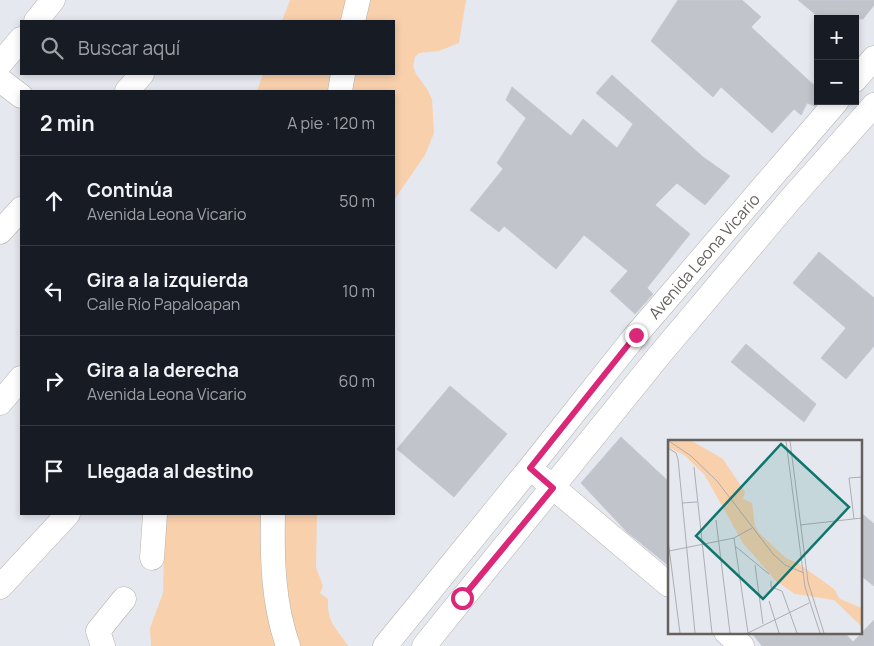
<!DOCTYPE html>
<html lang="es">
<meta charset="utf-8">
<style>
body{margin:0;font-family:Manrope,sans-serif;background:#242831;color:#f1f3f6}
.controls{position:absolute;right:15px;top:15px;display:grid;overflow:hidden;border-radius:0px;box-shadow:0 2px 8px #0003}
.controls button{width:45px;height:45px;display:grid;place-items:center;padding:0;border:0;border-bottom:1px solid #363941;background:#171b24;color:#f1f3f6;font:25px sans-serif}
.stop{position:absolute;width:15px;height:15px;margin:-11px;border:4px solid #db2777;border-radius:50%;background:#fff}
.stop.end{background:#db2777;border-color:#fff;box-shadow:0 1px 5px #0008}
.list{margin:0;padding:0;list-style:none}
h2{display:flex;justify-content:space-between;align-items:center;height:65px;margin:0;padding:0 20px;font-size:21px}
h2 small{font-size:16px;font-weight:400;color:#9ea1a6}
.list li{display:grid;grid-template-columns:32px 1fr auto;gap:15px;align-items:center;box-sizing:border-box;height:90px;padding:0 20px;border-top:1px solid #363941}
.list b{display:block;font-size:19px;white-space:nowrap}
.list p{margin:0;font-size:16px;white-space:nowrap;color:#9ea1a6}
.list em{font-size:16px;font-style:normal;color:#9ea1a6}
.icon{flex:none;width:28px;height:28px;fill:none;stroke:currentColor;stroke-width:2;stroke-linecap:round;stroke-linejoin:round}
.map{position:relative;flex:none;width:874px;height:646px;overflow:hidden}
.search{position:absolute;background:#171b24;box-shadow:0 2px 8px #0003;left:20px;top:20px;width:375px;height:55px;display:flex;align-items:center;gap:12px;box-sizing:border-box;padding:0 18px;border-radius:0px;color:#9ea1a6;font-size:19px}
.panel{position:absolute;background:#171b24;box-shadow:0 2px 8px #0003;left:20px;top:90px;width:375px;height:425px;border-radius:0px}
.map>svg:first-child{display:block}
.water{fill:#f9d0ac}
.building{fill:#c2c4cb;stroke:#c5c9d3}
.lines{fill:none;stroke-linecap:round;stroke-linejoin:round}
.minor-casing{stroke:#b5b3af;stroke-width:25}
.minor{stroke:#fff;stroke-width:24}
.route{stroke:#db2777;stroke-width:6}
.labels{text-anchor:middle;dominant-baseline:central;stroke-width:4;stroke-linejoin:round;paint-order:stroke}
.street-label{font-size:16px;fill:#65625e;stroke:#fff}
.inset-road{fill:none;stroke:#aeaeb1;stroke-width:1}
.view{fill:#0f766e;fill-opacity:0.15;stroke:#0f766e;stroke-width:2.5}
.inset-edge{fill:none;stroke:#65625e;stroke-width:2.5}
</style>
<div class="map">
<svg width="874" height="646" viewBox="0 0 874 646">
<rect width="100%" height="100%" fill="#e6e8ef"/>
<!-- water -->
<g class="water">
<path d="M290 0H466L459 43 439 51 419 53 415 57 413 66 416 74 427 89 432 99 434 133 425 155 394 200V91H257L263 74H394V21H282Z"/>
<path d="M165 514H317L316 567 323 586 320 593 328 599C327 623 336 627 348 646H151L150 628 163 593Z"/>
</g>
<!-- building -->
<g class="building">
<path d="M678 0H742L761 17 751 27 818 89V102L815 106 807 103 801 115 794 109 772 133 721 87 713 97 651 41Z"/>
<path d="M798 0H874V5L863 19H821Z"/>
<path d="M612 75 703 157 730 176 705 205 677 183 655 205 690 234 647 288 653 294 635 314 610 291 628 271 584 235 556 269 504 226 499 232 470 210 503 169 497 163 526 118 506 100 512 87 571 136 583 119 617 148 633 124 596 93Z"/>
<path d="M819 252 874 298V346L846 379 821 358 846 328 793 283Z"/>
<path d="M746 344 816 404 804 422 731 362Z"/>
<path d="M450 386 507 434 454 497 397 449Z"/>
<path d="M621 437 669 482V566L627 532 581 483Z"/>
<path d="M860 512 874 524V586L860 575Z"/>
<path d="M874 620V646H762L751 632H844L853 642Z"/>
</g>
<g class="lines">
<!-- minor casing -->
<g class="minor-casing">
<g id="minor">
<path d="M36 21 53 0"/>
<path d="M353 21 358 0"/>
<path d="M0 64 21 39"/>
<path d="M0 80 21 96"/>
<path d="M855 80 874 58"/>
<path d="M127 91 142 74"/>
<path d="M340 91 343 74"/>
<path d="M0 232 21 209"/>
<path d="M0 403 21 378"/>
<path d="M542 478 669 585"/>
<path d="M273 514C272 559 273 603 288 646"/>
<path d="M152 558 155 514"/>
<path d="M0 587 68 514"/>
<path d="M726 632 742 646"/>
<path d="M103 646 98 631 124 599"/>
<path d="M385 646 530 468 636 335 837 101"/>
<path d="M424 646 657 358 789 201 874 105"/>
</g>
</g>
<!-- minor -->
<use href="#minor" class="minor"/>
</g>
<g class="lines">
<!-- route -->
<path class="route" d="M462 598 553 488 530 468 636 335"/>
</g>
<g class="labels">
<!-- street labels -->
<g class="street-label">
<text transform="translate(704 256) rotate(-49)">Avenida Leona Vicario</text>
</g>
</g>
<!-- overview -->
<g transform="translate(668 440)">
<rect width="194" height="194" fill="#e6e8ef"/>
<path d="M0 1H24L55 19 77 52 75 59 84 63 87 86 91 93 118 118 130 123 166 149 172 159 194 168V187L166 160 127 154 108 141 75 103 36 34 16 15 0 7Z" fill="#f9d0ac"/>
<path class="inset-road" d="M1 1 23 16 49 41 105 114 117 125 136 133M118 1 137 147 152 193M122 1 140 142 156 193M0 8 8 13 10 19 27 193M26 27 44 193M14 63 29 62M186 79 181 38 194 37M48 80 62 193M132 85 194 78M66 98 80 193M0 100 12 193M67 106 101 134M1 111 66 98 84 88M87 125 95 184M103 141V147L114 151 129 193M101 161 111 193M80 193 141 163"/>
<path class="view" d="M113 4 181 67 95 159 28 96Z"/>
<rect width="194" height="194" class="inset-edge"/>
</g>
</svg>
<div class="controls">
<button>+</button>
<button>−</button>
</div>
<div class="stop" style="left:462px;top:598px"></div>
<div class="stop end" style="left:636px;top:335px"></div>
<div class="search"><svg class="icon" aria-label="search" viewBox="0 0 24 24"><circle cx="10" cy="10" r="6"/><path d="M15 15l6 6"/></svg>Buscar aquí</div>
<section class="panel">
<h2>2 min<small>A pie · 120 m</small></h2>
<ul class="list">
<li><svg class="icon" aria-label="ahead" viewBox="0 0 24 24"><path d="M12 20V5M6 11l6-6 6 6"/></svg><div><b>Continúa</b><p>Avenida Leona Vicario</p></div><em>50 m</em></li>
<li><svg class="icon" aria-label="left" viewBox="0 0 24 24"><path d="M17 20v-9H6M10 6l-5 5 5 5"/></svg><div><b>Gira a la izquierda</b><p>Calle Río Papaloapan</p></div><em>10 m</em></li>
<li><svg class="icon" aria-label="right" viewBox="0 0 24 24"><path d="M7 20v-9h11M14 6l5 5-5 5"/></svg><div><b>Gira a la derecha</b><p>Avenida Leona Vicario</p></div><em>60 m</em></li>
<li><svg class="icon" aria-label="arrive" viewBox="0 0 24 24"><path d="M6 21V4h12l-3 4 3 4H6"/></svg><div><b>Llegada al destino</b></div></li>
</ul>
</section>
</div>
